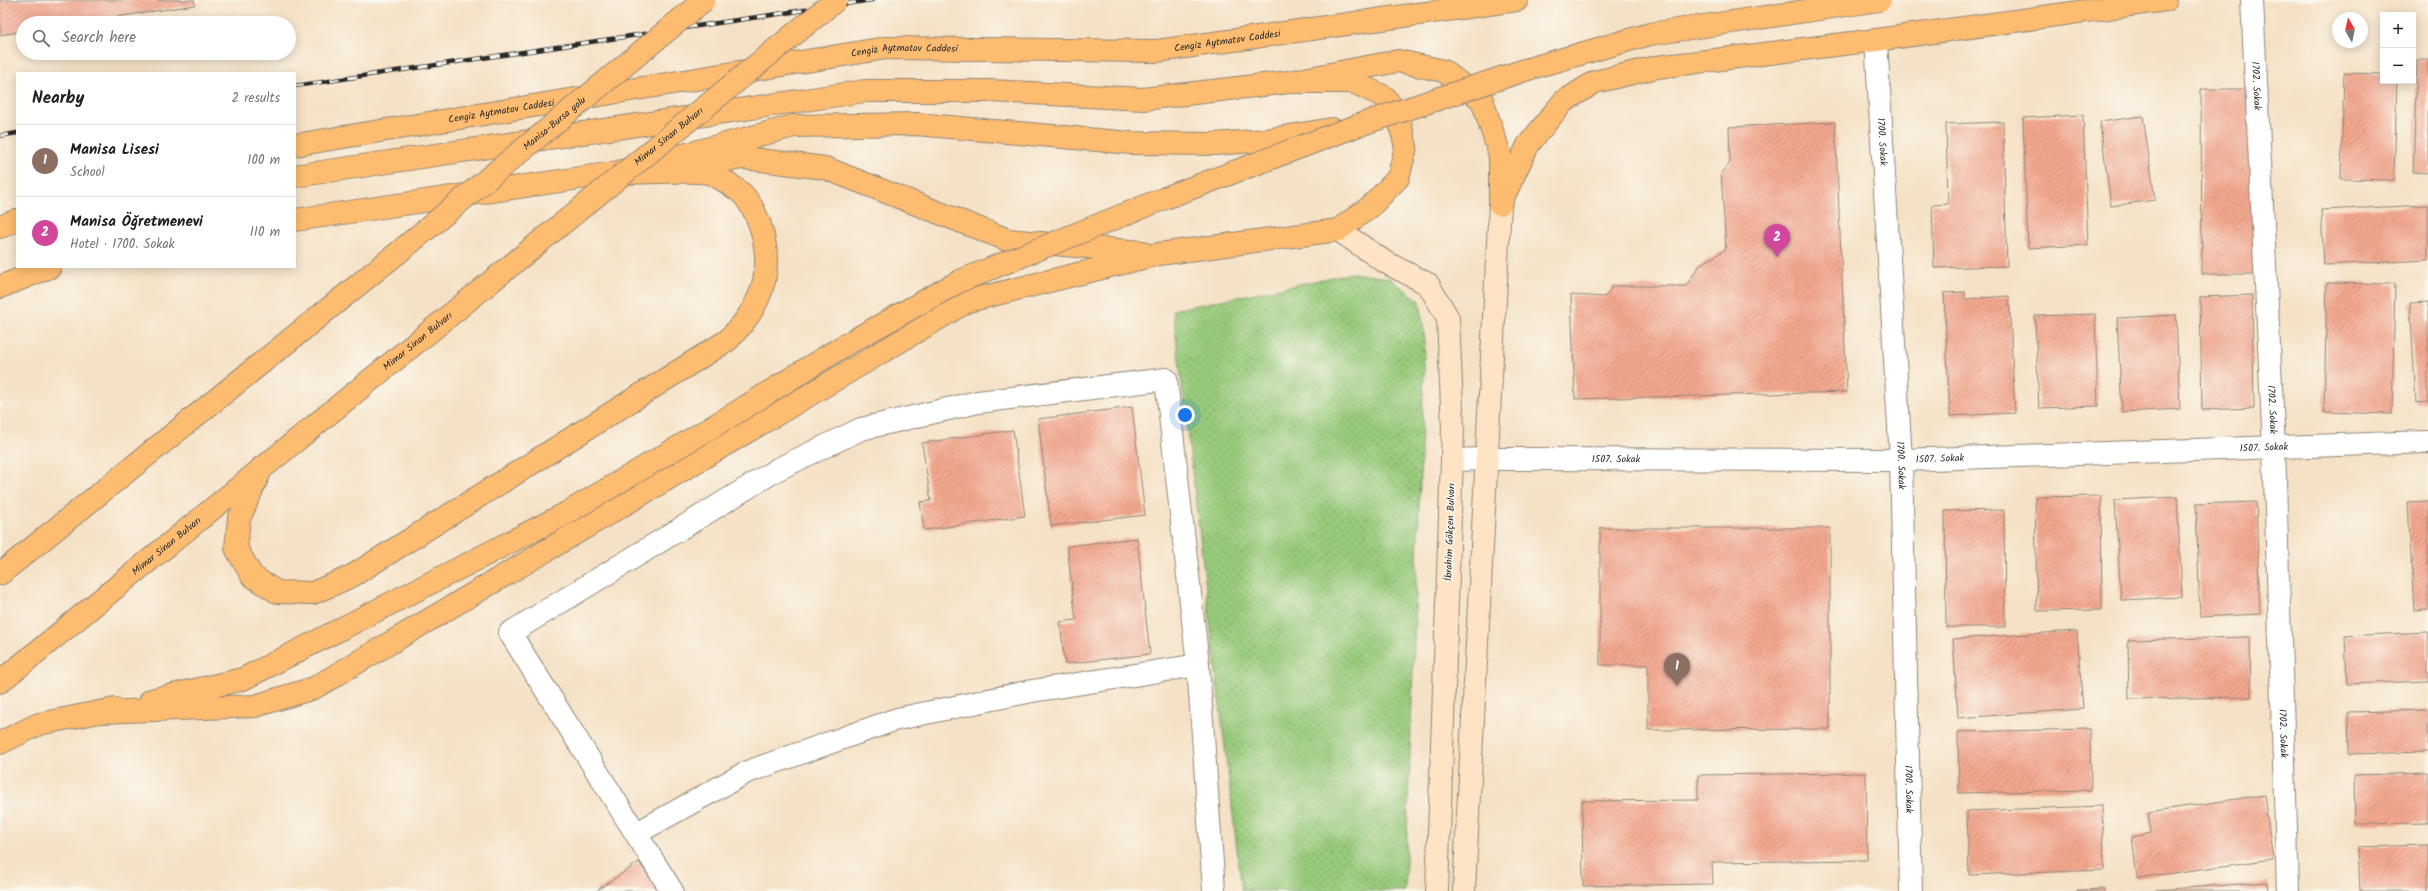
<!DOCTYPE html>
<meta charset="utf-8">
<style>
body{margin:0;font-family:Kalam,sans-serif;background:#f2f2f2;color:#202124}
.controls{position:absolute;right:12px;top:12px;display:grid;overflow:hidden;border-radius:0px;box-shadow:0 2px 10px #0003}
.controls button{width:36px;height:36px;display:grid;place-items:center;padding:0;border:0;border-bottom:1px solid #e0e0e0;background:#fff;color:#202124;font:20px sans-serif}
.compass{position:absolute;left:2332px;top:12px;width:36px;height:36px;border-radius:50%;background:#fff;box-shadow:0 2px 10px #0003;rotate:351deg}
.you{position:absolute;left:1185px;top:415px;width:14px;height:14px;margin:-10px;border:3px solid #fff;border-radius:50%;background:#1a73e8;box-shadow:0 0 0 6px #1a73e833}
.badge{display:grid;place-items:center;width:26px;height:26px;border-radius:50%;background:#b45309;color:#fff;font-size:13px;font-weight:700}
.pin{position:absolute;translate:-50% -33px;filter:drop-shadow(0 1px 2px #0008)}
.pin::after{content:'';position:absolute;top:21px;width:14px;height:12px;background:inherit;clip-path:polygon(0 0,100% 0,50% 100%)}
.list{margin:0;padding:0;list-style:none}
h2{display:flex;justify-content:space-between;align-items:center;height:52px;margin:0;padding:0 16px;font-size:17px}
h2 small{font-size:13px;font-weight:400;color:#757577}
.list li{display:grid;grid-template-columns:26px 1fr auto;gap:12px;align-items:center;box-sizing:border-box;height:72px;padding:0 16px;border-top:1px solid #e0e0e0}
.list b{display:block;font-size:15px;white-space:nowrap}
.list p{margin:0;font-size:13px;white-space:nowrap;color:#757577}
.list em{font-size:13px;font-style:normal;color:#757577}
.icon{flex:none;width:22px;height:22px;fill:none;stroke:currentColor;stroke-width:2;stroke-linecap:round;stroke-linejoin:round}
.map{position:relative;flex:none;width:2428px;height:891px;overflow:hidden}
.search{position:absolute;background:#fff;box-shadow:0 2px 10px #0003;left:16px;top:16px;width:280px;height:44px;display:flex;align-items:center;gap:10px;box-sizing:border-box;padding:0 14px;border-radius:22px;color:#757577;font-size:15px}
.panel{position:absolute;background:#fff;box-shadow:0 2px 10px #0003;left:16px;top:72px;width:280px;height:196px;border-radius:0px}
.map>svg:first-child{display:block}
.park{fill:url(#park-dots);stroke:#617a52}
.building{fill:url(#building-hatch)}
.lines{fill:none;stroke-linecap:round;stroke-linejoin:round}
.street-casing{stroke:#908678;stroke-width:24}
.secondary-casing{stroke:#908678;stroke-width:24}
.primary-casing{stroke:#908678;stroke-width:24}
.highway-casing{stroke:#908678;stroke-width:24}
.street{stroke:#fff;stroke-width:22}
.secondary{stroke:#fee4c5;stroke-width:22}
.primary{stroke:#fdbc6f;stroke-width:22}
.highway{stroke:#fdbc6f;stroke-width:22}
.rail-casing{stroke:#2b2b2b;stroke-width:4.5}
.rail{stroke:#fbf7ec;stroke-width:3;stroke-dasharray:9;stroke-linecap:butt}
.primary-bridge-casing{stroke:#908678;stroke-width:24;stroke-linecap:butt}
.highway-bridge-casing{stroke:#908678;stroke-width:24;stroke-linecap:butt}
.primary-bridge{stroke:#fdbc6f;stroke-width:22}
.highway-bridge{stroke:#fdbc6f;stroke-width:22}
.labels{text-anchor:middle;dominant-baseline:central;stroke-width:3.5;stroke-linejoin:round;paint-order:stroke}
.street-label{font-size:10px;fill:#2b2b2b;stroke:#fbf7ec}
</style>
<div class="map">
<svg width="2428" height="891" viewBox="0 0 2428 891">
<defs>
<pattern id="park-dots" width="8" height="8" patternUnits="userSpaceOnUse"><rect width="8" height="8" fill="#97ca7a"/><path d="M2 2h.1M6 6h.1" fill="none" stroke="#7ba464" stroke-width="1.8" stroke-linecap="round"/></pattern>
<pattern id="building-hatch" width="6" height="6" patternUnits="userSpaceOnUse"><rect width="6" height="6" fill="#f4a88f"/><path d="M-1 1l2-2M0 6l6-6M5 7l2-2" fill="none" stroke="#c68975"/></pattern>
</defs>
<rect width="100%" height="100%" fill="#fbf7ec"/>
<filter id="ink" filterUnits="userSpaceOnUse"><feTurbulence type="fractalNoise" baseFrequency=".025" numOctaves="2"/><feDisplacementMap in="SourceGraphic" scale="8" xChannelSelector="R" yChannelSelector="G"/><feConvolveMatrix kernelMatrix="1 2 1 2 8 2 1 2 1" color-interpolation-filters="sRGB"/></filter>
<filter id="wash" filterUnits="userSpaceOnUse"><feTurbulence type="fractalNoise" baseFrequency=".012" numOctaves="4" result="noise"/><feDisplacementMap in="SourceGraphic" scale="16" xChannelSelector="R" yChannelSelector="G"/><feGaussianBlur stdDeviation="0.9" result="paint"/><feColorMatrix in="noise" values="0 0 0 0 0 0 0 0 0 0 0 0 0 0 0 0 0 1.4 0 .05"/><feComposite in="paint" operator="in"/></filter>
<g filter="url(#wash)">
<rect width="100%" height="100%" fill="#f5e1c5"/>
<!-- park -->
<path class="park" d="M1353 273 1389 278 1420 301 1425 341 1405 891H1242L1173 310Z"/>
<g id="blocks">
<!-- building -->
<g class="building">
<path d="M0 0H194L195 5 77 23H23V31L0 35Z"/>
<path d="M2417 60H2428V173L2413 172Z"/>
<path d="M2344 73 2383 74V81H2397L2394 180 2341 179Z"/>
<path d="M2201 89H2255L2256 274H2202Z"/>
<path d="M2083 115 2088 245 2028 248 2023 118Z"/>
<path d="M2143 116 2155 200 2111 206 2100 122Z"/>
<path d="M1835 122 1847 392 1575 399 1571 295 1605 297 1613 286H1686L1700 265 1726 249 1721 173 1730 163 1729 127Z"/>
<path d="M2003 122 2007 266 1934 268 1932 205 1948 204 1946 124Z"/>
<path d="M2428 205V260L2324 265 2321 210Z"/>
<path d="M2327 283 2395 284 2392 414 2324 412Z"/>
<path d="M1965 292V299L2009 296 2015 413 1950 416 1944 293Z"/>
<path d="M2252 295 2254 408 2202 410 2200 297Z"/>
<path d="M2428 302V402L2416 403 2410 303Z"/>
<path d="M2095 314 2098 406 2039 408 2035 316Z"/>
<path d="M2176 315 2180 409 2122 412 2117 318Z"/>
<path d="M1132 407 1145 515 1051 526 1038 419Z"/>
<path d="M1013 430 1025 516 924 530 920 502 931 501 922 443Z"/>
<path d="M2101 496 2102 610 2037 611 2035 497Z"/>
<path d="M2177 497 2182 597 2121 600 2115 500Z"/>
<path d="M2428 501V610L2414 611 2408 502Z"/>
<path d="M2256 502 2260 614 2200 617 2196 504Z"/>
<path d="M2004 510 2005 627H1946L1945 511Z"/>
<path d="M1600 528H1830V729L1648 730V665H1600Z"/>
<path d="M1137 538 1150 654 1065 664 1060 622 1076 620 1067 546Z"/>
<path d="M2077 631 2083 709 1958 718 1953 639Z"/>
<path d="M2428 632V681L2347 684 2345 636Z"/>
<path d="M2250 637 2251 697 2129 699 2128 640Z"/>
<path d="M2428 710V752L2349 754 2348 712Z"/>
<path d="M2090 729 2091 790 1959 793 1958 732Z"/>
<path d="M1866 773 1867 860 1712 862 1713 884 1583 886 1582 801 1698 800V775Z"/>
<path d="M2428 773V823L2355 824 2354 775Z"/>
<path d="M2264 795 2273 859 2137 878 2132 837 2151 833 2148 812Z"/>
<path d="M2102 806 2104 870 1969 875 1967 811Z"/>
<path d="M2428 845V891H2360L2358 847Z"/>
<path d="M639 862 659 891H596Z"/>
<path d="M2268 882 2269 891H2156V890Z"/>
<path d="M2104 889V891H2077V890Z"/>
</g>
</g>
</g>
<g filter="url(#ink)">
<use href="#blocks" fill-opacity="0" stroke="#908678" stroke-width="1"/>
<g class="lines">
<!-- street casing -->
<g class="street-casing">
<g id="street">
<path id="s1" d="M2252 0 2274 448 2288 891"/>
<path id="s2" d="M1876 40 1901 460 1911 891"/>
<path id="s3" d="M1452 460 1487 459 1901 460 2428 442"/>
<path d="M637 833 747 772 897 719 1032 691 1198 665"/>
<path d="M672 891 510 633 778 469 861 429 978 402 1166 379 1198 665 1214 891"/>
</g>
</g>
<!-- secondary casing -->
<g class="secondary-casing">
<g id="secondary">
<path d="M1338 230 1385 262 1428 284 1448 318 1453 429 1437 891"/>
<path d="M1464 891 1500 204"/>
</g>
</g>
<!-- primary casing -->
<g class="primary-casing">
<g id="primary">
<path id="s4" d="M295 145 886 48 1157 51 1517 0"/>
<path d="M1500 204 1528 145 1563 102 1595 82 1657 67 1876 40 2166 0"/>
<path d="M295 220 614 173 794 126 916 124 1131 143 1215 144 1266 140 1332 129"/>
<path d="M0 287 50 267"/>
</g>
</g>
<!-- highway casing -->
<g class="highway-casing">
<g id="highway">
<path d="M690 164 744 158 825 168 1008 240 1142 252"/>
<path d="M295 176 865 91H991L1143 99 1289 82 1398 61 1444 71 1482 100 1500 155V204"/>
<path d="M0 227 17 220"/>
<path d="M262 467 239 519 236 548 252 576 277 592 313 593 352 576 728 340C740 327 751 315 758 299 773 266 766 226 746 198 741 191 719 177 711 174 703 170 629 173 614 173"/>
<path d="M0 574 405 247"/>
<path id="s5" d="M0 682 558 227"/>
<path d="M151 700 243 679 565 514"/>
<path d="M100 712 255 706 314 688 968 301 1159 254 1338 230 1370 207 1398 178 1406 147 1398 116 1385 97 1353 82H1289"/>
<path d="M0 743 39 724 115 709"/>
</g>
</g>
<!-- street -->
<use href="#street" class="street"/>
<!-- secondary -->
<use href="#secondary" class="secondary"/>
<!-- primary -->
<use href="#primary" class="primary"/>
<!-- highway -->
<use href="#highway" class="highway"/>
<!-- rail casing -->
<g class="rail-casing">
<g id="rail">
<path d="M295 86 872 0"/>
<path d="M0 136 17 133"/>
</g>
</g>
<!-- rail -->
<use href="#rail" class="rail"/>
<!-- primary-bridge casing -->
<g class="primary-bridge-casing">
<path id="primary-bridge" d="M1359 125 1528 69 1650 34 1880 0"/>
</g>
<!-- highway-bridge casing -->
<g class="highway-bridge-casing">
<g id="highway-bridge">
<path id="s6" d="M558 227 836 0"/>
<path id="s7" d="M405 247 704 0"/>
<path d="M565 514 734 414 845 345 960 281 1165 198 1359 125"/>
</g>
</g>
<!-- primary-bridge -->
<use href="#primary-bridge" class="primary-bridge"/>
<!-- highway-bridge -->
<use href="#highway-bridge" class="highway-bridge"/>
</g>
</g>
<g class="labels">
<!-- street labels -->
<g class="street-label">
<text stroke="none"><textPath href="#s4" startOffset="941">Cengiz Aytmatov Caddesi</textPath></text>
<text stroke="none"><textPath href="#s4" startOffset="617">Cengiz Aytmatov Caddesi</textPath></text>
<text stroke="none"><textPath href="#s1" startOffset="86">1702. Sokak</textPath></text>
<text stroke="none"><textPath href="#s4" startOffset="209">Cengiz Aytmatov Caddesi</textPath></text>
<text stroke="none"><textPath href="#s7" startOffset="194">Manisa-Bursa yolu</textPath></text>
<text stroke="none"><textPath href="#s6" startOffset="143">Mimar Sinan Bulvarı</textPath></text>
<text stroke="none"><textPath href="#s2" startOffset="102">1700. Sokak</textPath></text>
<text stroke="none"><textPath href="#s5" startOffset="539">Mimar Sinan Bulvarı</textPath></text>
<text stroke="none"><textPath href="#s1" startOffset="410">1702. Sokak</textPath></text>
<text stroke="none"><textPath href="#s3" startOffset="812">1507. Sokak</textPath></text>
<text stroke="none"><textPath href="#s3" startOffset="164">1507. Sokak</textPath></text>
<text stroke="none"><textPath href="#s3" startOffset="488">1507. Sokak</textPath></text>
<text stroke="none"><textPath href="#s2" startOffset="426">1700. Sokak</textPath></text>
<text transform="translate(1450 532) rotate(-88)">İbrahim Gökçen Bulvarı</text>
<text stroke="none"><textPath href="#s5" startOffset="215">Mimar Sinan Bulvarı</textPath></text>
<text stroke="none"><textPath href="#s1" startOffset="734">1702. Sokak</textPath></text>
<text stroke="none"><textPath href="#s2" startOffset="750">1700. Sokak</textPath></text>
</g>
</g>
</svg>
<div class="controls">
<button>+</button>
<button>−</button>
</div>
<svg class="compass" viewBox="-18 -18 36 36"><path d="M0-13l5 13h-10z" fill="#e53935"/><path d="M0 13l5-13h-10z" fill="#757577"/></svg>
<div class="you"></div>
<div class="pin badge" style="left:1677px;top:686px;background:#8d6e63">1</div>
<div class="pin badge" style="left:1777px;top:257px;background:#d1479c">2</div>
<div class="search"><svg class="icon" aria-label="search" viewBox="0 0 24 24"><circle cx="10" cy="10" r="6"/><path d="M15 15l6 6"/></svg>Search here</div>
<section class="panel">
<h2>Nearby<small>2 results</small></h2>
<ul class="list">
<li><span class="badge" style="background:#8d6e63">1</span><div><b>Manisa Lisesi</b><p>School</p></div><em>100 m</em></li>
<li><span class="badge" style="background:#d1479c">2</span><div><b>Manisa Öğretmenevi</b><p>Hotel · 1700. Sokak</p></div><em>110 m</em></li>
</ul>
</section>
</div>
